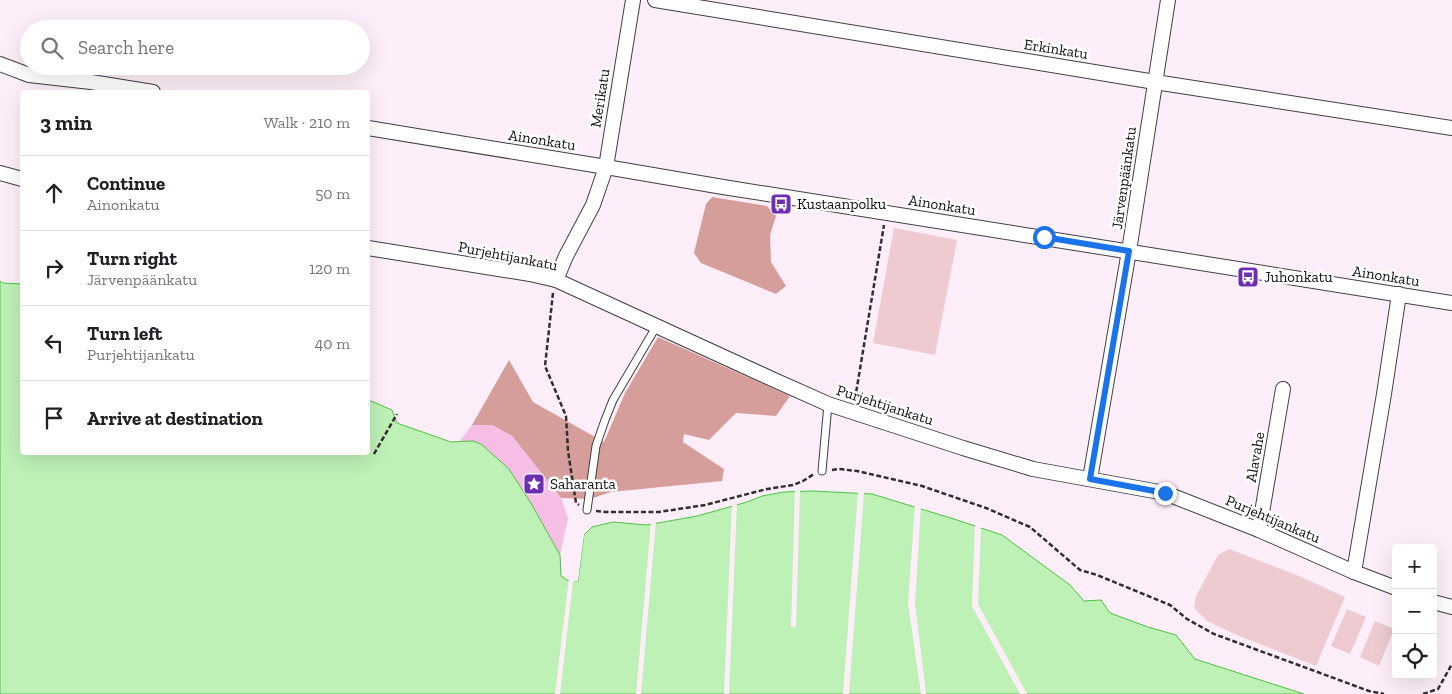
<!DOCTYPE html>
<meta charset="utf-8">
<style>
body{margin:0;font-family:"Zilla Slab",serif;background:#f2f2f2;color:#202124}
.controls{position:absolute;right:15px;bottom:15px;display:grid;overflow:hidden;border-radius:5px;box-shadow:0 5px 20px #0002}
.controls button{width:45px;height:45px;display:grid;place-items:center;padding:0;border:0;border-bottom:1px solid #e0e0e0;background:#fff;color:#202124;font:25px sans-serif}
.stop{position:absolute;width:15px;height:15px;margin:-11px;border:4px solid #1a73e8;border-radius:50%;background:#fff}
.stop.end{background:#1a73e8;border-color:#fff;box-shadow:0 1px 5px #0008}
.list{margin:0;padding:0;list-style:none}
h2{display:flex;justify-content:space-between;align-items:center;height:65px;margin:0;padding:0 20px;font-size:21px}
h2 small{font-size:16px;font-weight:400;color:#757577}
.list li{display:grid;grid-template-columns:32px 1fr auto;gap:15px;align-items:center;box-sizing:border-box;height:75px;padding:0 20px;border-top:1px solid #e0e0e0}
.list b{display:block;font-size:19px;white-space:nowrap}
.list p{margin:0;font-size:16px;white-space:nowrap;color:#757577}
.list em{font-size:16px;font-style:normal;color:#757577}
.icon{flex:none;width:28px;height:28px;fill:none;stroke:currentColor;stroke-width:2;stroke-linecap:round;stroke-linejoin:round}
.map{position:relative;flex:none;width:1452px;height:694px;overflow:hidden}
.search{position:absolute;background:#fff;box-shadow:0 5px 20px #0002;left:20px;top:20px;width:350px;height:55px;display:flex;align-items:center;gap:12px;box-sizing:border-box;padding:0 18px;border-radius:28px;color:#757577;font-size:19px}
.panel{position:absolute;background:#fff;box-shadow:0 5px 20px #0002;left:20px;top:90px;width:350px;height:365px;border-radius:5px}
.map>svg:first-child{display:block}
.forest{fill:#d59e9a}
.sand{fill:#f6bde5}
.pitch{fill:#edcbd0}
.water{fill:#bdf1b6;stroke:#4ec342}
.pier{fill:#feeef9}
.lines{fill:none;stroke-linecap:round;stroke-linejoin:round}
.service-casing{stroke:#404040;stroke-width:9}
.minor-casing{stroke:#404040;stroke-width:16}
.path{stroke:#2f2f2f;stroke-width:2.5;stroke-dasharray:5 2.5;stroke-linecap:butt}
.service{stroke:#fff;stroke-width:7}
.minor{stroke:#fff;stroke-width:14}
.route{stroke:#1a73e8;stroke-width:6}
.labels{text-anchor:middle;dominant-baseline:central;stroke-width:5;stroke-linejoin:round;paint-order:stroke}
.street-label{font-size:15px;fill:#0d0d0d;stroke:#fff}
.poi-label{font-size:15px;fill:#0d0d0d;stroke:#fff;text-anchor:start}
</style>
<div class="map">
<svg width="1452" height="694" viewBox="0 0 1452 694">
<rect width="100%" height="100%" fill="#feeef9"/>
<!-- forest -->
<g class="forest">
<path d="M712 197 767 206 776 216 770 235 771 262 786 286 776 294 701 263 694 253 706 204Z"/>
<path d="M658 337 790 396 776 416 736 413 709 440 684 434 683 442 724 469 722 481 611 492 590 499 561 498 512 436 492 425H472L509 360 533 402 604 442 625 393Z"/>
</g>
<!-- sand -->
<path class="sand" d="M472 425H492L512 436 561 498 568 518 560 555 532 505 459 442Z"/>
<!-- pitch -->
<g class="pitch">
<path d="M894 228 957 240 935 355 873 343Z"/>
<path d="M1229 549 1299 576 1345 597 1316 666 1239 636 1207 621 1194 608 1196 596 1218 555Z"/>
<path d="M1347 609 1366 617 1350 654 1331 646Z"/>
<path d="M1375 621 1394 629 1379 666 1360 657Z"/>
</g>
<!-- water -->
<path class="water" d="M0 281 3 283 22 284V452H368V401H371L392 410 397 423 451 442 473 441 481 444 509 469 532 505 560 555 561 576 567 580 578 581 584 535 592 527 613 522 647 525 697 516 747 502 762 496 784 492 812 491 872 494 954 519 1002 535 1070 585 1084 601 1101 600 1110 613 1148 627 1176 635 1195 659 1304 694H0Z"/>
<!-- pier -->
<g class="pier">
<path d="M795 489H800L796 627H791Z"/>
<path d="M858 492H864L849 694H843Z"/>
<path d="M735 503H737L729 694H724L732 504Z"/>
<path d="M915 505 921 506 915 604 926 694H921L908 603Z"/>
<path d="M656 521 641 694H636L651 522Z"/>
<path d="M975 525 981 526 978 604 1027 694H1020L972 606Z"/>
<path d="M581 535H584L578 581H573L560 694H555L569 578H576Z"/>
</g>
<g class="lines">
<!-- service casing -->
<g class="service-casing">
<g id="service">
<path d="M822 471 828 404"/>
<path d="M587 510 596 446 605 420 613 400 656 327"/>
</g>
</g>
<!-- minor casing -->
<g class="minor-casing">
<g id="minor">
<path d="M655 0 1155 82 1452 128"/>
<path d="M0 64 29 75 91 82 153 92"/>
<path d="M368 128 606 167 723 187 1452 303"/>
<path d="M0 173 22 179"/>
<path d="M368 248 530 274 556 280 772 379 828 404 963 448 1033 469 1165 493 1259 530 1354 572 1396 588"/>
<path d="M556 280 566 256 593 205 606 167 633 0"/>
<path d="M1090 479 1129 251 1168 0"/>
<path d="M1259 530 1283 389"/>
<path d="M1354 572 1384 394 1399 294"/>
<path d="M1433 602 1452 607"/>
</g>
</g>
<!-- path -->
<g class="path">
<path d="M553 293 545 366 566 416 568 451 576 503 579 505"/>
<path d="M855 399 884 225"/>
<path d="M374 454 397 414"/>
<path d="M832 470 839 469 857 471 922 486 986 508 1030 527 1080 570 1097 575 1170 605 1187 619 1214 634 1369 691 1384 694"/>
<path d="M596 511 606 512H659L705 505 767 489 793 485 803 481 814 474"/>
<path d="M1423 694 1438 689 1452 664"/>
</g>
<!-- service -->
<use href="#service" class="service"/>
<!-- minor -->
<use href="#minor" class="minor"/>
</g>
<g class="lines">
<!-- route -->
<path class="route" d="M1044 237 1129 251 1090 479 1165 493"/>
</g>
<!-- icons -->
<defs>
<g id="bus-square" transform="scale(1.125)"><rect x="-9" y="-9" width="18" height="18" rx="4" fill="#6c2fb2" stroke="#fff"/><path d="M-5-6H5V4H4V6H2V4H-2V6H-4V4H-5ZM-3.5-4V0h7V-4ZM-3.5 1.2v1.5H-2V1.2ZM2 1.2v1.5H3.5V1.2Z" fill="#fff"/></g>
<g id="sight-square" transform="scale(1.125)"><rect x="-9" y="-9" width="18" height="18" rx="4" fill="#6c2fb2" stroke="#fff"/><path d="M0-6L1.8-2.2L6-1.7L2.9 1.2L3.7 5.4L0 3.3L-3.7 5.4L-2.9 1.2L-6-1.7L-1.8-2.2Z" fill="#fff"/></g>
</defs>
<g fill-rule="evenodd">
<use href="#bus-square" x="781" y="204"/>
<use href="#bus-square" x="1248" y="277"/>
<use href="#sight-square" x="534" y="484"/>
</g>
<g class="labels">
<!-- street labels -->
<g class="street-label">
<text transform="translate(1056 49) rotate(9)">Erkinkatu</text>
<text transform="translate(600 98) rotate(-81)">Merikatu</text>
<text transform="translate(542 140) rotate(9)">Ainonkatu</text>
<text transform="translate(1124 178) rotate(-82)">Järvenpäänkatu</text>
<text transform="translate(942 205) rotate(9)">Ainonkatu</text>
<text transform="translate(508 256) rotate(11)">Purjehtijankatu</text>
<text transform="translate(1386 276) rotate(9)">Ainonkatu</text>
<text transform="translate(885 405) rotate(18)">Purjehtijankatu</text>
<text transform="translate(1255 457) rotate(-80)">Alavahe</text>
<text transform="translate(1273 519) rotate(23)">Purjehtijankatu</text>
</g>
<!-- poi labels -->
<g class="poi-label">
<text x="797" y="204">Kustaanpolku</text>
<text x="1264" y="277">Juhonkatu</text>
<text x="550" y="484">Saharanta</text>
</g>
</g>
</svg>
<div class="controls">
<button>+</button>
<button>−</button>
<button><svg class="icon" aria-label="locate" viewBox="0 0 24 24"><circle cx="12" cy="12" r="6"/><path d="M12 2v4M12 18v4M2 12h4M18 12h4"/></svg></button>
</div>
<div class="stop" style="left:1044px;top:237px"></div>
<div class="stop end" style="left:1165px;top:493px"></div>
<div class="search"><svg class="icon" aria-label="search" viewBox="0 0 24 24"><circle cx="10" cy="10" r="6"/><path d="M15 15l6 6"/></svg>Search here</div>
<section class="panel">
<h2>3 min<small>Walk · 210 m</small></h2>
<ul class="list">
<li><svg class="icon" aria-label="ahead" viewBox="0 0 24 24"><path d="M12 20V5M6 11l6-6 6 6"/></svg><div><b>Continue</b><p>Ainonkatu</p></div><em>50 m</em></li>
<li><svg class="icon" aria-label="right" viewBox="0 0 24 24"><path d="M7 20v-9h11M14 6l5 5-5 5"/></svg><div><b>Turn right</b><p>Järvenpäänkatu</p></div><em>120 m</em></li>
<li><svg class="icon" aria-label="left" viewBox="0 0 24 24"><path d="M17 20v-9H6M10 6l-5 5 5 5"/></svg><div><b>Turn left</b><p>Purjehtijankatu</p></div><em>40 m</em></li>
<li><svg class="icon" aria-label="arrive" viewBox="0 0 24 24"><path d="M6 21V4h12l-3 4 3 4H6"/></svg><div><b>Arrive at destination</b></div></li>
</ul>
</section>
</div>
